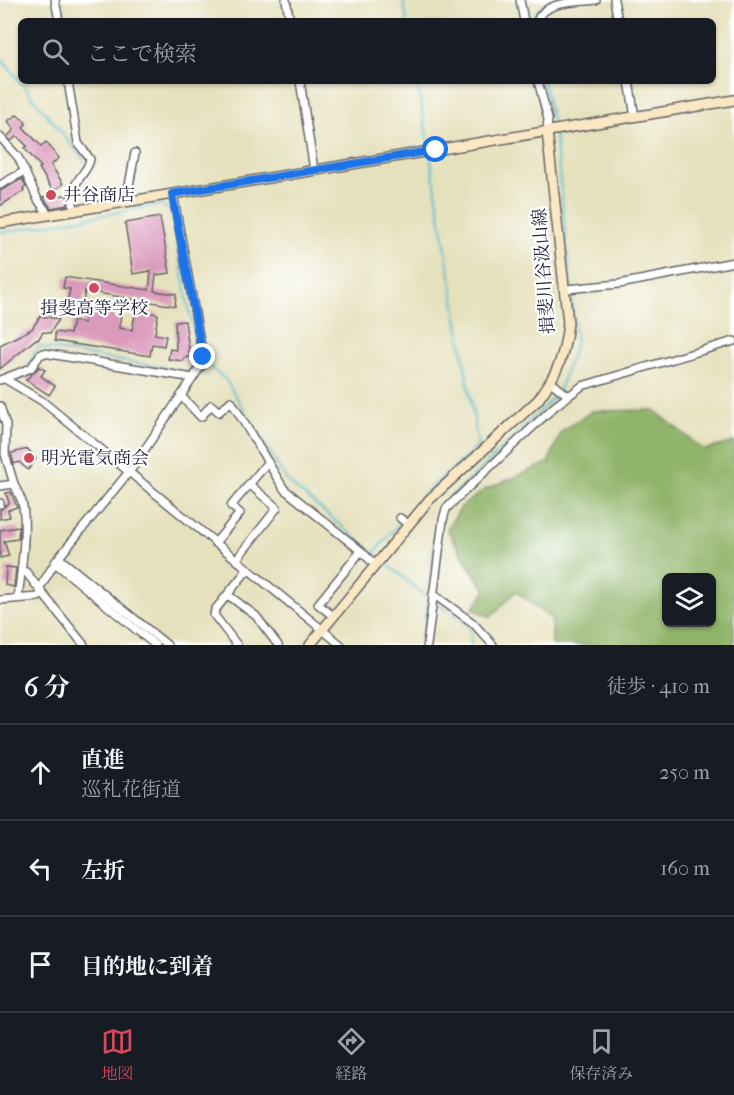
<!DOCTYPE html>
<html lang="ja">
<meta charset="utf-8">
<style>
body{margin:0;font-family:"IM FELL French Canon","Noto Serif JP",serif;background:#242831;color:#f1f3f6}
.controls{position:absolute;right:18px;bottom:18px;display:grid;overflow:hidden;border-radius:9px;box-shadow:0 2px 4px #0004}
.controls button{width:54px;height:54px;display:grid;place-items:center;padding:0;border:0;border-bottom:2px solid #363941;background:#171b24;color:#f1f3f6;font:30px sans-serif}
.stop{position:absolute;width:18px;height:18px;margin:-14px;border:4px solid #1a73e8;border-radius:50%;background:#fff}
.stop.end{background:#1a73e8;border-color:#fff;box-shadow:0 2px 6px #0008}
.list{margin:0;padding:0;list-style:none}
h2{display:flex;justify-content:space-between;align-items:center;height:78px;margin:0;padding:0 24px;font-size:26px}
h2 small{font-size:20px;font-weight:400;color:#9ea1a6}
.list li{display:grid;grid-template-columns:39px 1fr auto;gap:18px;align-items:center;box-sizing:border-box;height:96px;padding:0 24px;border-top:2px solid #363941}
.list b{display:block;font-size:22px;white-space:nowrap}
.list p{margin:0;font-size:20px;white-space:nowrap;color:#9ea1a6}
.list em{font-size:20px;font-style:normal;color:#9ea1a6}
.icon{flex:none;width:33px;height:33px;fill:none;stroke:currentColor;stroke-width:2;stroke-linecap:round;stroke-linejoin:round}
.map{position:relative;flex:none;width:734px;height:645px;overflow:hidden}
.search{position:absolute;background:#171b24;box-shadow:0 2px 4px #0004;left:18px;right:18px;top:18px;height:66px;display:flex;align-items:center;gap:15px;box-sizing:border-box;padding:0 21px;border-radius:9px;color:#9ea1a6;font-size:22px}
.sheet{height:366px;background:#171b24}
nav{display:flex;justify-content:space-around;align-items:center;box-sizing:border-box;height:84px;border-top:2px solid #363941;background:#171b24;font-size:16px;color:#9ea1a6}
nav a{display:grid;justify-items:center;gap:3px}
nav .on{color:#d1495b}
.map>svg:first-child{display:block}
.forest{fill:#90b469;stroke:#596b52;stroke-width:1.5;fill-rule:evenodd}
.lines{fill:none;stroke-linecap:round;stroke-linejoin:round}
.stream{stroke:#4fb9cc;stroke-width:2}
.building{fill:#da9abb}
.street-casing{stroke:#676568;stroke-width:10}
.secondary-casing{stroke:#676568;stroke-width:12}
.street{stroke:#fff;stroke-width:7}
.secondary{stroke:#fae7c3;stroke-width:9}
.route{stroke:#1a73e8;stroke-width:8}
.poi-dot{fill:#d1495b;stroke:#fff;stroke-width:2}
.labels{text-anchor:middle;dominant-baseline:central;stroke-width:4.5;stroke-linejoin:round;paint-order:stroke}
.poi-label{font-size:18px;fill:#22223b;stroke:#fff;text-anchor:start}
.street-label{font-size:18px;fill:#22223b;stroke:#fff}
</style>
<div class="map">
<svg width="734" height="645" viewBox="0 0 734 645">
<rect width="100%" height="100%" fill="#fff"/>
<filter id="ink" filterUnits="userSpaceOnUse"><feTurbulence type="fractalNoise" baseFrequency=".0167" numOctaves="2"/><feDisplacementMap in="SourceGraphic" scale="12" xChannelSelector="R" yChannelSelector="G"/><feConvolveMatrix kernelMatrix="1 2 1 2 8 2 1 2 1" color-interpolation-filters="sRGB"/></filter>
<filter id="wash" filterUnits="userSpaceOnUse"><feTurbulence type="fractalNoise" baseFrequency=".008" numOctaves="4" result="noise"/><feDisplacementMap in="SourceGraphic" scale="24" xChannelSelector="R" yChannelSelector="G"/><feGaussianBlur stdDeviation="1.35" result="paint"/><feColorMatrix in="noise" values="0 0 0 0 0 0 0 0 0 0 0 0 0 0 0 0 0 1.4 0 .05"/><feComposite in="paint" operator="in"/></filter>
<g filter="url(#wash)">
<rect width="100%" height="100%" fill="#e6e1bd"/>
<!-- forest -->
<path class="forest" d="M654 410 704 450 734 442V645H552V620L516 591 491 617 473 609 486 590 470 568 447 529 462 506 484 490 548 463 562 431 592 411ZM666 578H712V622H666Z"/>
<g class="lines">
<!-- stream -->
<g class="stream">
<path d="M403 0 407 21"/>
<path d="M532 21C538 4 546 3 563 0"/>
<path d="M0 57 85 161"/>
<path d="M417 81 429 149"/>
<path d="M543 81 554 128"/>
<path d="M555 134 571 286"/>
<path d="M0 231 5 232 159 205C170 208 171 212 173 222L197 352 200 360"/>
<path d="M207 365 226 380 287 481 380 558"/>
<path d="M28 366 39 347 188 372 199 361"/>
<path d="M374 553 424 494 474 450 478 444 430 155"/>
<path d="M384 562 426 596"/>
<path d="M433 601 468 625 471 631V645"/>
<path d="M422 645 438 514 441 506 498 453 558 393 576 343 571 292"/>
</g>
</g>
<g id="blocks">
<!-- building -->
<g class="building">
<path d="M17 115 25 121 26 124 23 127 41 146 46 142 59 158 51 165 63 184 53 191 39 168 41 167 24 148 27 146 17 136 11 141 7 137 14 130 8 121Z"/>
<path d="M22 179 26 187 23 188 24 191 0 206V191Z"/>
<path d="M67 195 68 205 51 208 43 197Z"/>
<path d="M160 217 170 273 156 275 154 291 176 294 175 306 85 291 83 302 122 308 119 328 132 330 136 310 158 314 155 334 166 336 164 346 152 344 150 356 55 341V332L70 334 73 321 84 323 85 312V310L67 307V305L64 310 44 309 50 300 67 303 70 289 63 288 65 277 149 290 151 271 133 274 125 223Z"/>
<path d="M40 316 59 319 50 333 43 332 38 340 36 339 0 369V345L32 329Z"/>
<path d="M185 321 190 357 184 358 183 361 168 359 170 349 176 350 175 322Z"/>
<path d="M39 367 45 370 41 376 55 386 49 395 26 380Z"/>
<path d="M28 449 36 459 28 470 19 462 14 464 11 453Z"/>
<path d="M11 492 17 507 8 510 10 517 0 519V510L9 503 6 493Z"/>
<path d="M19 527 18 539 4 541 9 556 0 558V530Z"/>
<path d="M6 567 16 568 14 587 5 585Z"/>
</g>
</g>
</g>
<g filter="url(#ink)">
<use href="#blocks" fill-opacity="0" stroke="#676568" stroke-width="1.5"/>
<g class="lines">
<!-- street casing -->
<g class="street-casing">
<g id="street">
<path d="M55 0 59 21"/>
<path d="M286 0 290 21"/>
<path d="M520 0 524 21"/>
<path d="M614 0 618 21"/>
<path d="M537 21C545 0 576 3 596 0"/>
<path d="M68 81 78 143 90 159C89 169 79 176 75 186 71 194 73 202 74 212"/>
<path d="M300 81 314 170"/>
<path d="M538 81 548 119 547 131"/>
<path d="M629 81 635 117"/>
<path d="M0 137 18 157 38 200 49 215"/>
<path d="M0 185 25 171"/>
<path d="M126 202 135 153"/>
<path d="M566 289 619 284 734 262"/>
<path d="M5 379 42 401 341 645"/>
<path d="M0 380 31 368 40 355 44 353 193 378"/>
<path d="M551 382 567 395"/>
<path d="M181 396 201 417 211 405 219 412 231 401 284 489 361 551 375 565"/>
<path d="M0 406 6 425 5 454 14 484 0 486"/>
<path d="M14 484C16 489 20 496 22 502 28 524 21 574 18 598"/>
<path d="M0 503V504"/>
<path d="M400 518 409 525"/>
<path d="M215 543 240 513 231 506 268 462"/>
<path d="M59 558 167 645"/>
<path d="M236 560 277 508 249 484"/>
<path d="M55 563 155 645"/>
<path d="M26 572 39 589"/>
<path d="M433 594 473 623 493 645"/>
<path d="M228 595 256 616 278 645"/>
<path d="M0 600 38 597 43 594"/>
<path d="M333 616 318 604 361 551"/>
<path d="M84 645 39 589 56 561 133 467 201 366 203 357 173 194"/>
<path d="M237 645 214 615 215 610 248 569"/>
<path d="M427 645 443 520 446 509 455 500 555 406 582 386 734 341"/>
</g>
</g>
<!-- secondary casing -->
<g class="secondary-casing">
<g id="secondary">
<path d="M0 223 734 100"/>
<path d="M310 645 429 500 538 400C558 372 564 358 568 323L547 131"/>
</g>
</g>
<!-- street -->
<use href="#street" class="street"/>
<!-- secondary -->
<use href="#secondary" class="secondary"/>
</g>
</g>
<g class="lines" filter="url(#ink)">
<!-- route -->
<path class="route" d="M203 357 172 194 436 150"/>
</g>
<!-- markers -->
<g class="poi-dot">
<circle cx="51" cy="195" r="6"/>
<circle cx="94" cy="288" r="6"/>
<circle cx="29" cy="458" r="6"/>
</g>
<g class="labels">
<!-- poi labels -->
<g class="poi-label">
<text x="63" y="195">井谷商店</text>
<text x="94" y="308" text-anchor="middle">揖斐高等学校</text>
<text x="41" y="458">明光電気商会</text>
</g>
<!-- street labels -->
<g class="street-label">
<text transform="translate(544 271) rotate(-94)">揖斐川谷汲山線</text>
</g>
</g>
</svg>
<div class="controls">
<button><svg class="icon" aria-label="layers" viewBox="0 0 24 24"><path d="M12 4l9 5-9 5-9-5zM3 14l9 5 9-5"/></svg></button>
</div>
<div class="stop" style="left:436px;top:150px"></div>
<div class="stop end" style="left:203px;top:357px"></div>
<div class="search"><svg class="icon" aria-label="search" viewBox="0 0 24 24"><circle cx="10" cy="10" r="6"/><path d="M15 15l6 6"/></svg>ここで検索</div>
</div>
<section class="sheet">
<h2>6 分<small>徒歩 · 410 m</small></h2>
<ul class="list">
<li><svg class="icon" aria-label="ahead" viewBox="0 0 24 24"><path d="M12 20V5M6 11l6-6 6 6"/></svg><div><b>直進</b><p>巡礼花街道</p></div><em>250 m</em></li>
<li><svg class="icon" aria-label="left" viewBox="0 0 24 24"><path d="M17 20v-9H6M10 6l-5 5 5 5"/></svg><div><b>左折</b></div><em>160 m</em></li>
<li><svg class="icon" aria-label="arrive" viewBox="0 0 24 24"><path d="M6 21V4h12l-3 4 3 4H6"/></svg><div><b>目的地に到着</b></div></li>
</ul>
</section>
<nav>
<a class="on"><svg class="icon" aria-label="map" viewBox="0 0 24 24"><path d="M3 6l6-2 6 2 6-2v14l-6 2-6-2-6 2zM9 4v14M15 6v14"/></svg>地図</a>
<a><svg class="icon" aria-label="directions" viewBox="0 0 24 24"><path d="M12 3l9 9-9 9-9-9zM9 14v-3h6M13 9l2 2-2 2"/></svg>経路</a>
<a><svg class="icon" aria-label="saved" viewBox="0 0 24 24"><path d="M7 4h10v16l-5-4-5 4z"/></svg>保存済み</a>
</nav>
